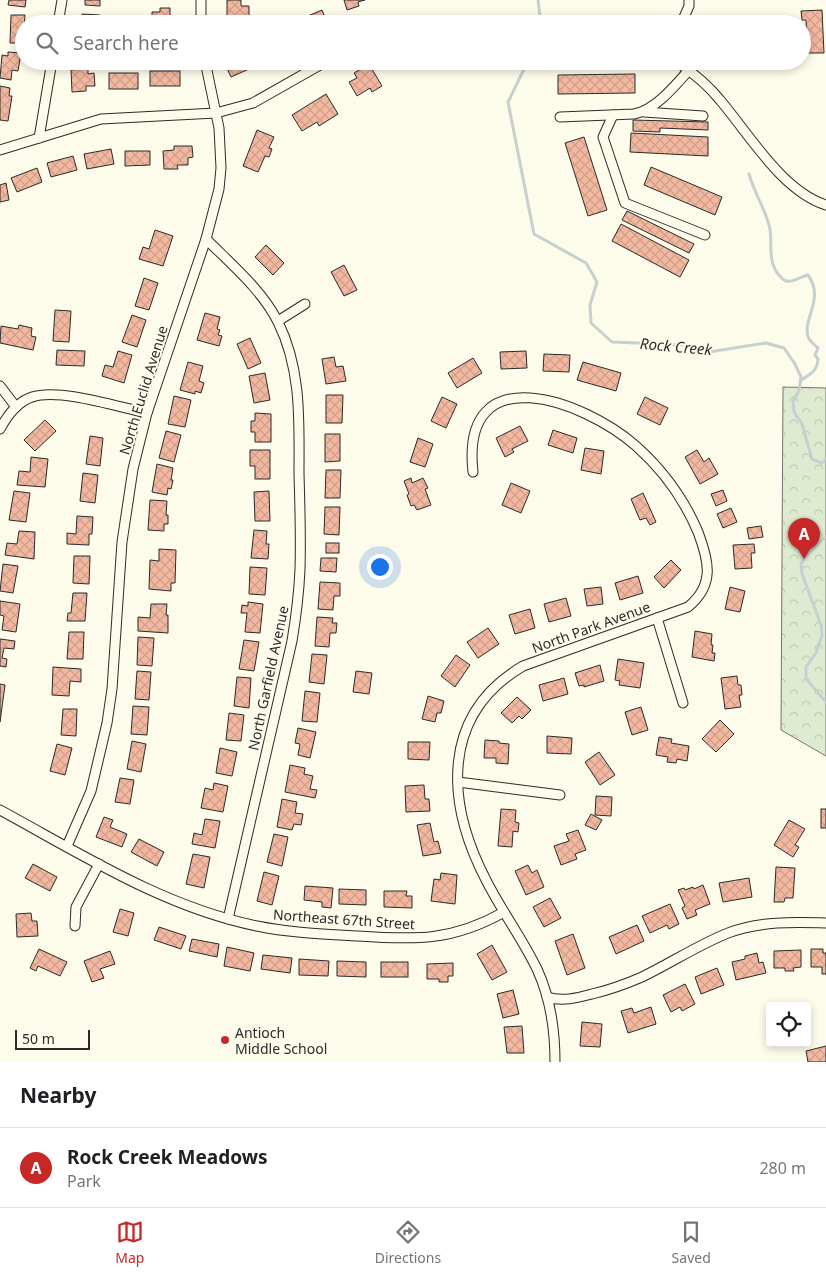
<!DOCTYPE html>
<style>
body{margin:0;font-family:"Noto Sans",sans-serif;background:#f6f6f6;color:#202124}
.controls{position:absolute;right:15px;bottom:15px;display:grid;overflow:hidden;border-radius:5px;box-shadow:0 2px 8px #0003}
.controls button{width:45px;height:45px;display:grid;place-items:center;padding:0;border:0;border-bottom:1px solid #e0e0e0;background:#fff;color:#202124;font:25px sans-serif}
.scale{position:absolute;left:15px;bottom:12px;width:75px;box-sizing:border-box;padding-left:5px;border:2px solid #2b2b2b;border-top:0;font-size:14px;line-height:18px;white-space:nowrap;color:#2b2b2b;-webkit-text-stroke:4px #fdfbea;paint-order:stroke}
.you{position:absolute;left:379px;top:566px;width:18px;height:18px;margin:-12px;border:4px solid #fff;border-radius:50%;background:#1a73e8;box-shadow:0 0 0 8px #1a73e833}
.badge{display:grid;place-items:center;width:32px;height:32px;border-radius:50%;background:#c62828;color:#fff;font-size:16px;font-weight:700}
.pin{position:absolute;translate:-50% -41px;filter:drop-shadow(0 1px 2px #0008)}
.pin::after{content:'';position:absolute;top:26px;width:18px;height:15px;background:inherit;clip-path:polygon(0 0,100% 0,50% 100%)}
.list{margin:0;padding:0;list-style:none}
h2{display:flex;justify-content:space-between;align-items:center;height:65px;margin:0;padding:0 20px;font-size:21px}
h2 small{font-size:16px;font-weight:400;color:#757577}
.list li{display:grid;grid-template-columns:32px 1fr auto;gap:15px;align-items:center;box-sizing:border-box;height:80px;padding:0 20px;border-top:1px solid #e0e0e0}
.list b{display:block;font-size:19px;white-space:nowrap}
.list p{margin:0;font-size:16px;white-space:nowrap;color:#757577}
.list em{font-size:16px;font-style:normal;color:#757577}
.icon{flex:none;width:28px;height:28px;fill:none;stroke:currentColor;stroke-width:2;stroke-linecap:round;stroke-linejoin:round}
.map{position:relative;flex:none;width:826px;height:1062px;overflow:hidden}
.search{position:absolute;background:#fff;box-shadow:0 2px 8px #0003;left:15px;right:15px;top:15px;height:55px;display:flex;align-items:center;gap:12px;box-sizing:border-box;padding:0 18px;border-radius:28px;color:#757577;font-size:19px}
.sheet{height:145px;background:#fff}
nav{display:flex;justify-content:space-around;align-items:center;box-sizing:border-box;height:70px;border-top:1px solid #e0e0e0;background:#fff;font-size:14px;color:#757577}
nav a{display:grid;justify-items:center;gap:2px}
nav .on{color:#c62828}
.map>svg:first-child{display:block}
.forest{fill:url(#forest-crowns);stroke:#74746e}
.lines{fill:none;stroke-linecap:round;stroke-linejoin:round}
.stream{stroke:#c7d0d0;stroke-width:3}
.building{fill:url(#building-cross-hatch);stroke:#2b2b2b}
.street-casing{stroke:#2b2b2b;stroke-width:11}
.street{stroke:#fdfbea;stroke-width:9}
.poi-dot{fill:#c62828;stroke:#fdfbea;stroke-width:2}
.labels{text-anchor:middle;dominant-baseline:central;stroke-width:4;stroke-linejoin:round;paint-order:stroke}
.street-label{font-size:14px;fill:#2b2b2b;stroke:#fdfbea}
.poi-label{font-size:14px;fill:#2b2b2b;stroke:#fdfbea;text-anchor:start}
.water-label{font-size:15px;font-style:italic;fill:#2b2b2b;stroke:#fdfbea}
</style>
<div class="map">
<svg width="826" height="1062" viewBox="0 0 826 1062">
<defs>
<pattern id="forest-crowns" width="20" height="18" patternUnits="userSpaceOnUse" patternTransform="scale(1.25)"><rect width="20" height="18" fill="#deebd1"/><path d="M2 6a3 3 0 1 1 6 0M12 15a3 3 0 1 1 6 0" fill="none" stroke="#bfcab4"/></pattern>
<pattern id="building-cross-hatch" width="8" height="8" patternUnits="userSpaceOnUse" patternTransform="scale(1.25)"><rect width="8" height="8" fill="#f2b8a0"/><path d="M0 0l8 8M0 8l8-8" fill="none" stroke="#d09e8a"/></pattern>
</defs>
<rect width="100%" height="100%" fill="#fdfbea"/>
<!-- forest -->
<path class="forest" d="M783 387 826 388V756L781 730Z"/>
<g class="lines">
<!-- stream -->
<g class="stream">
<path d="M538 0 541 24"/>
<path d="M528 61 508 102 534 234 586 263 597 282 590 305 591 323 612 342 685 345 709 352 766 343 784 348 795 364 801 377 799 391 793 401 794 412 802 424 812 459 822 463 826 459"/>
<path d="M749 174C754 192 764 207 769 225 773 238 768 254 774 267 776 272 781 279 786 281 794 283 801 276 808 275 826 300 800 321 809 339 811 342 815 345 818 348L815 355 818 359C817 372 810 374 800 381"/>
<path d="M826 536 805 557 801 564 802 574 821 625 822 635 816 653 806 667V679L826 702"/>
</g>
</g>
<!-- building -->
<g class="building">
<path d="M9 0H26L25 7 8 5Z"/>
<path d="M85 0H100V6L85 5Z"/>
<path d="M227 0H241V6H249V17H241V24H225V17H227Z"/>
<path d="M344 0H365L358 2 359 6 347 10Z"/>
<path d="M160 8H170V24H152V12H160Z"/>
<path d="M322 10 328 24H298L296 21Z"/>
<path d="M822 10 824 53H805V45H807L806 20H802L801 11Z"/>
<path d="M82 14 100 15 99 24H81Z"/>
<path d="M11 15H25L23 43H10Z"/>
<path d="M8 52 21 53 18 71 12 70 11 80 0 78 2 55 8 56Z"/>
<path d="M231 61H254L256 66 231 77 225 64Z"/>
<path d="M369 64 382 86 372 92 370 88 357 96 349 82 357 78 354 73Z"/>
<path d="M88 69V74L94 73 95 86H86V91L72 92 71 70Z"/>
<rect x="150" y="71" width="30" height="15"/>
<rect x="109" y="73" width="29" height="16"/>
<path d="M635 74V93L558 94V75Z"/>
<path d="M0 86 10 88 9 96H12L8 121 0 120Z"/>
<path d="M326 94 338 114 319 126 317 122 302 131 292 115Z"/>
<path d="M633 120 708 122V130L660 128V132L633 131Z"/>
<path d="M257 130 274 137 269 148 272 149 269 157 265 156 258 172 243 166Z"/>
<path d="M631 133 708 137V156L630 152Z"/>
<path d="M584 137 607 210 588 216 565 143Z"/>
<path d="M174 146H192L193 157 188 158V165H177L178 169H164L163 151 174 150Z"/>
<path d="M111 149 114 164 87 169 84 154Z"/>
<path d="M125 151H150V165L125 166Z"/>
<path d="M73 156 77 170 51 177 47 163Z"/>
<path d="M651 167 722 197 715 215 644 185Z"/>
<path d="M37 168 42 182 17 192 11 178Z"/>
<path d="M6 183 9 200 0 202V185Z"/>
<path d="M627 211 694 244 689 253 622 220Z"/>
<path d="M621 224 689 260 680 277 612 241Z"/>
<path d="M155 230 173 236 163 266 139 259 143 247 149 249Z"/>
<path d="M266 245 284 263 273 275 255 257Z"/>
<path d="M344 265 357 290 344 296 331 272Z"/>
<path d="M144 278 158 283 149 310 135 306Z"/>
<path d="M55 310 71 311 69 342 53 341Z"/>
<path d="M205 313 220 317 217 329 220 330 218 335 222 336 219 346 197 340Z"/>
<path d="M132 315 146 320 137 347 122 342Z"/>
<path d="M19 325 32 328 31 336 36 337 33 350 0 343 1 326 18 329Z"/>
<path d="M250 338 261 363 248 369 237 344Z"/>
<path d="M57 350 85 351 84 366 56 365Z"/>
<path d="M118 351 132 355 124 383 102 376 105 365 113 367Z"/>
<path d="M526 351 527 368 501 369 500 352Z"/>
<path d="M544 354 570 355 569 372 543 371Z"/>
<path d="M334 357 336 367 343 366 346 381 326 384 322 359Z"/>
<path d="M473 358 482 373 457 388 448 373Z"/>
<path d="M188 362 203 366 199 381 204 383 201 393 195 391V394L180 390Z"/>
<path d="M583 362 621 373 616 391 577 380Z"/>
<path d="M265 373 270 400 254 403 249 376Z"/>
<path d="M326 395H343L342 423H326Z"/>
<path d="M174 396 191 400 185 427 168 424Z"/>
<path d="M442 397 457 404 446 428 431 421Z"/>
<path d="M645 397 668 408 660 425 637 414Z"/>
<path d="M255 413 271 414V442H255V432H251V421H255Z"/>
<path d="M45 420 56 431 35 451 24 440Z"/>
<path d="M520 426 528 441 512 449 514 452 505 457 496 438Z"/>
<path d="M553 430 577 438 573 453 548 445Z"/>
<path d="M166 431 181 435 174 462 159 458Z"/>
<path d="M325 434H340V461L325 462Z"/>
<path d="M90 436 103 438 100 466 86 464Z"/>
<path d="M418 438 433 444 425 467 410 462Z"/>
<path d="M585 448 604 451 601 474 581 470Z"/>
<path d="M250 450H270V479H255V466H250Z"/>
<path d="M697 450 704 462 709 458 718 474 700 484 685 457Z"/>
<path d="M31 457 48 459 45 487 17 485 19 471 30 472Z"/>
<path d="M157 464 173 468 171 480H173L171 489 168 488 167 495 152 492Z"/>
<path d="M326 470H341L340 498H325Z"/>
<path d="M83 473 98 475 95 503 80 501Z"/>
<path d="M411 478 412 483 423 478 428 488 425 489 431 505 417 510 414 505 411 506 407 495 409 494 404 481Z"/>
<path d="M511 483 530 491 521 513 502 505Z"/>
<path d="M723 490 727 501 716 506 711 494Z"/>
<path d="M14 491 30 493 26 522 9 520Z"/>
<path d="M269 491 270 521H255L254 492Z"/>
<path d="M643 493 656 522 650 525 646 518 640 520 631 499Z"/>
<path d="M150 500 167 501 166 515H168V524H164V531L148 530Z"/>
<path d="M325 507H340L339 535 324 534Z"/>
<path d="M731 508 737 522 723 528 717 514Z"/>
<path d="M77 516 93 517 92 534H89V545L67 544V533L76 534Z"/>
<path d="M761 526 763 537 749 539 747 528Z"/>
<path d="M254 530 267 531 266 544H269L268 559 251 558Z"/>
<path d="M19 531 35 532 34 559 5 555 7 543 17 544Z"/>
<rect x="326" y="543" width="13" height="10"/>
<path d="M754 544 755 553H751L752 568 735 569 733 545Z"/>
<path d="M159 549 176 550 175 583H171V591L149 589 150 560 159 561Z"/>
<path d="M74 556H90L89 584 73 583Z"/>
<path d="M321 558H337L336 572 320 571Z"/>
<path d="M671 560 681 570 664 588 654 577Z"/>
<path d="M3 564 18 566 13 593 0 591Z"/>
<path d="M250 567 267 568 265 595 249 594Z"/>
<path d="M638 576 643 593 620 600 615 583Z"/>
<path d="M320 582 340 583V596H334L333 610 318 609Z"/>
<path d="M601 587 603 604 587 606 584 589Z"/>
<path d="M730 587 745 591 740 612 725 609Z"/>
<path d="M73 593H87L85 621H67L68 613H71Z"/>
<path d="M566 598 571 616 549 622 544 604Z"/>
<path d="M0 601 20 604 16 632 2 630 4 616 0 615Z"/>
<path d="M248 602 263 604 260 633 245 632 247 613H241L242 605 248 606Z"/>
<path d="M151 604H167L166 615H168V633L138 631V617L150 618Z"/>
<path d="M530 609 535 628 515 634 509 615Z"/>
<path d="M317 617 333 618 332 623H337L336 633H330L329 647 315 646Z"/>
<path d="M488 628 499 644 478 658 467 642Z"/>
<path d="M695 631 712 634 711 645H713L712 653H715L714 661 692 657Z"/>
<path d="M69 632H84L83 659H67Z"/>
<path d="M138 637 154 638 152 666 137 665Z"/>
<path d="M0 639 15 641 14 649 4 648 2 658 7 659 6 667 0 666Z"/>
<path d="M244 640 259 642 254 671 239 669Z"/>
<path d="M312 654 327 655 324 684 309 682Z"/>
<path d="M456 655 470 665 455 687 441 676Z"/>
<path d="M618 659 644 663 640 688 619 685 620 681 615 680Z"/>
<path d="M600 665 604 681 584 687V685L579 686 575 673Z"/>
<path d="M53 667 81 669V682L70 681 69 696 52 695Z"/>
<path d="M137 671 151 672 149 700 135 699Z"/>
<path d="M356 671 372 673 369 694 353 692Z"/>
<path d="M737 676 738 685H741L742 695H739L741 707 725 709 721 678Z"/>
<path d="M237 677 251 678 249 708 234 706Z"/>
<path d="M564 678 568 694 543 701 539 685Z"/>
<path d="M0 684 5 685 0 722Z"/>
<path d="M305 691 320 693 317 722 302 721Z"/>
<path d="M428 696 444 701 441 713H437L435 722 422 719Z"/>
<path d="M517 697 531 710 522 719 519 716 512 723 501 713Z"/>
<path d="M133 706 149 707 147 735 131 734Z"/>
<path d="M641 707 648 730 632 735 625 712Z"/>
<path d="M63 709H77L76 736 61 735Z"/>
<path d="M229 713 244 715 241 741 226 740Z"/>
<path d="M720 720 734 734 716 752 702 739Z"/>
<path d="M298 728 316 732 310 758 298 755 300 744 295 743Z"/>
<path d="M547 736 572 738 571 754 547 753Z"/>
<path d="M659 737 672 739 671 743 689 746 687 761 677 759 676 763 667 762 668 757 656 755Z"/>
<path d="M485 740 499 741V743L509 744 508 764 496 763V758H484Z"/>
<path d="M132 741 146 744 141 772 127 769Z"/>
<path d="M408 742H430L429 760 408 759Z"/>
<path d="M57 744 72 748 65 775 50 771Z"/>
<path d="M220 748 237 752 232 776 216 773Z"/>
<path d="M599 752 615 775 600 785 585 762Z"/>
<path d="M290 765 305 768 304 774 313 776 310 789 317 790 315 798 285 792Z"/>
<path d="M120 778 134 780 130 804 115 802Z"/>
<path d="M214 783 228 786 223 812 201 808 205 788 213 790Z"/>
<path d="M424 785 425 799H429L430 811 406 812 405 786Z"/>
<path d="M596 796 612 797 611 816 595 815Z"/>
<path d="M282 799 297 802 295 813 303 814 301 825 294 824 292 830 277 827Z"/>
<path d="M501 809 516 810 515 822 519 823 518 832 513 831 512 847 498 846Z"/>
<rect x="821" y="809" width="5" height="19"/>
<path d="M591 814 602 820 596 830 585 825Z"/>
<path d="M104 817 113 820 110 827 127 834 122 847 96 837Z"/>
<path d="M205 819 220 821 215 848 192 844 194 833 202 835Z"/>
<path d="M789 820 805 829 795 845 799 847 793 857 774 845Z"/>
<path d="M430 823 434 842 438 841 441 853 423 856 417 825Z"/>
<path d="M578 830 586 850 575 854 577 859 561 865 554 846 569 841 566 834Z"/>
<path d="M274 834 288 837 282 866 267 862Z"/>
<path d="M139 839 164 852 157 866 131 852Z"/>
<path d="M193 854 210 857 204 888 186 884Z"/>
<path d="M33 864 57 877 50 891 25 878Z"/>
<path d="M528 865 532 873 537 870 544 887 526 895 515 871Z"/>
<path d="M776 867 795 868 793 898H785L784 902H774Z"/>
<path d="M264 872 279 876 272 905 257 901Z"/>
<path d="M441 873 457 875 455 904 431 901 434 879 440 880Z"/>
<path d="M749 878 752 897 723 902 719 883Z"/>
<path d="M703 885 710 904 695 910 697 915 687 919 682 908 685 906 678 890 684 888 685 890 693 887 694 889Z"/>
<path d="M305 886 333 888 331 908 322 907V902L304 900Z"/>
<path d="M339 889 366 890V905L339 904Z"/>
<path d="M384 891H407L406 896H412V908L384 907Z"/>
<path d="M550 898 561 918 544 927 533 907Z"/>
<path d="M670 904 679 924 669 929 667 925 650 933 642 916Z"/>
<path d="M120 909 134 913 128 936 113 932Z"/>
<path d="M31 913 32 921H37L38 936 17 937 16 914Z"/>
<path d="M637 925 644 941 616 954 609 937Z"/>
<path d="M159 927 186 936 181 949 154 940Z"/>
<path d="M573 934 585 968 567 975 555 941Z"/>
<path d="M192 939 219 944 217 957 189 951Z"/>
<path d="M492 945 507 972 492 980 477 954Z"/>
<path d="M227 947 254 953 250 971 224 966Z"/>
<path d="M39 949 67 962 60 976 38 966 36 971 30 968Z"/>
<path d="M811 949H823V953H826V974H822V967H811Z"/>
<path d="M801 950V967L793 968 794 971H785V968H774V951Z"/>
<path d="M110 951 115 964 100 969 104 978 92 982 84 961Z"/>
<path d="M757 953 759 963 763 962 766 973 736 980 732 962 745 959V956Z"/>
<path d="M263 955 292 958 290 973 261 969Z"/>
<path d="M299 959 329 961 328 976 299 975Z"/>
<path d="M337 961 366 962V977L337 976Z"/>
<rect x="381" y="962" width="27" height="15"/>
<path d="M453 963V976H448V982H439V979H427V964Z"/>
<path d="M717 968 724 985 701 994 695 977Z"/>
<path d="M685 984 695 1004 682 1011 680 1007 671 1012 663 995Z"/>
<path d="M513 990 519 1014 503 1018 497 994Z"/>
<path d="M651 1007 656 1024 628 1033 621 1011 632 1008 634 1013Z"/>
<path d="M582 1022 602 1024 600 1047 580 1046Z"/>
<path d="M522 1026 524 1053H507L504 1027Z"/>
<path d="M826 1046V1062H808L806 1051Z"/>
</g>
<g class="lines">
<!-- street casing -->
<g class="street-casing">
<g id="street">
<path d="M201 0V24"/>
<path d="M58 24 62 0"/>
<path d="M681 24 689 6V0"/>
<path d="M676 61C692 72 708 85 720 100 749 134 782 191 826 205"/>
<path d="M644 112 703 116"/>
<path d="M613 115 603 137 625 203 705 235"/>
<path d="M560 117 634 114C655 110 675 86 689 70"/>
<path d="M39 138 52 61"/>
<path d="M0 150 101 119 216 113 253 103 327 61"/>
<path d="M206 239C231 264 262 290 278 322 302 370 299 423 299 474 300 506 301 538 300 569 299 593 296 617 292 641L228 919"/>
<path d="M278 321 305 304"/>
<path d="M0 386 16 407"/>
<path d="M0 429C7 416 17 402 32 397 60 388 118 407 147 413"/>
<path d="M473 472C460 355 584 400 636 446 663 470 684 499 698 532 709 561 715 585 688 607L523 666C440 715 446 803 486 880 501 910 522 938 537 969 550 997 555 1031 555 1062"/>
<path d="M657 618 683 703"/>
<path d="M458 782 560 795"/>
<path d="M0 810C83 855 164 907 257 926 291 933 324 934 358 936 416 940 453 941 504 912"/>
<path d="M67 846 91 791 107 723 112 689 122 542 133 469 147 413 206 239 219 189 221 168 219 128 205 61"/>
<path d="M75 926 76 907 99 864"/>
<path d="M547 997C562 1002 577 998 592 994 609 990 626 984 642 977 671 963 698 945 728 933 760 921 793 922 826 923"/>
</g>
</g>
<!-- street -->
<use href="#street" class="street"/>
</g>
<!-- markers -->
<circle class="poi-dot" cx="225" cy="1040" r="5"/>
<g class="labels">
<!-- street labels -->
<g class="street-label">
<text transform="translate(143 390) rotate(-73)">North Euclid Avenue</text>
<text transform="translate(591 627) rotate(-20)">North Park Avenue</text>
<text transform="translate(268 678) rotate(-78)">North Garfield Avenue</text>
<text transform="translate(344 919) rotate(4)">Northeast 67th Street</text>
</g>
<!-- poi labels -->
<g class="poi-label">
<text x="235" y="1032">Antioch<tspan x="235" dy="16">Middle School</tspan></text>
</g>
<!-- water labels -->
<g class="water-label">
<text transform="translate(676 346) rotate(5)">Rock Creek</text>
</g>
</g>
</svg>
<div class="controls">
<button><svg class="icon" aria-label="locate" viewBox="0 0 24 24"><circle cx="12" cy="12" r="6"/><path d="M12 2v4M12 18v4M2 12h4M18 12h4"/></svg></button>
</div>
<div class="scale">50 m</div>
<div class="you"></div>
<div class="pin badge" style="left:804px;top:559px">A</div>
<div class="search"><svg class="icon" aria-label="search" viewBox="0 0 24 24"><circle cx="10" cy="10" r="6"/><path d="M15 15l6 6"/></svg>Search here</div>
</div>
<section class="sheet">
<h2>Nearby<small></small></h2>
<ul class="list">
<li><span class="badge">A</span><div><b>Rock Creek Meadows</b><p>Park</p></div><em>280 m</em></li>
</ul>
</section>
<nav>
<a class="on"><svg class="icon" aria-label="map" viewBox="0 0 24 24"><path d="M3 6l6-2 6 2 6-2v14l-6 2-6-2-6 2zM9 4v14M15 6v14"/></svg>Map</a>
<a><svg class="icon" aria-label="directions" viewBox="0 0 24 24"><path d="M12 3l9 9-9 9-9-9zM9 14v-3h6M13 9l2 2-2 2"/></svg>Directions</a>
<a><svg class="icon" aria-label="saved" viewBox="0 0 24 24"><path d="M7 4h10v16l-5-4-5 4z"/></svg>Saved</a>
</nav>
